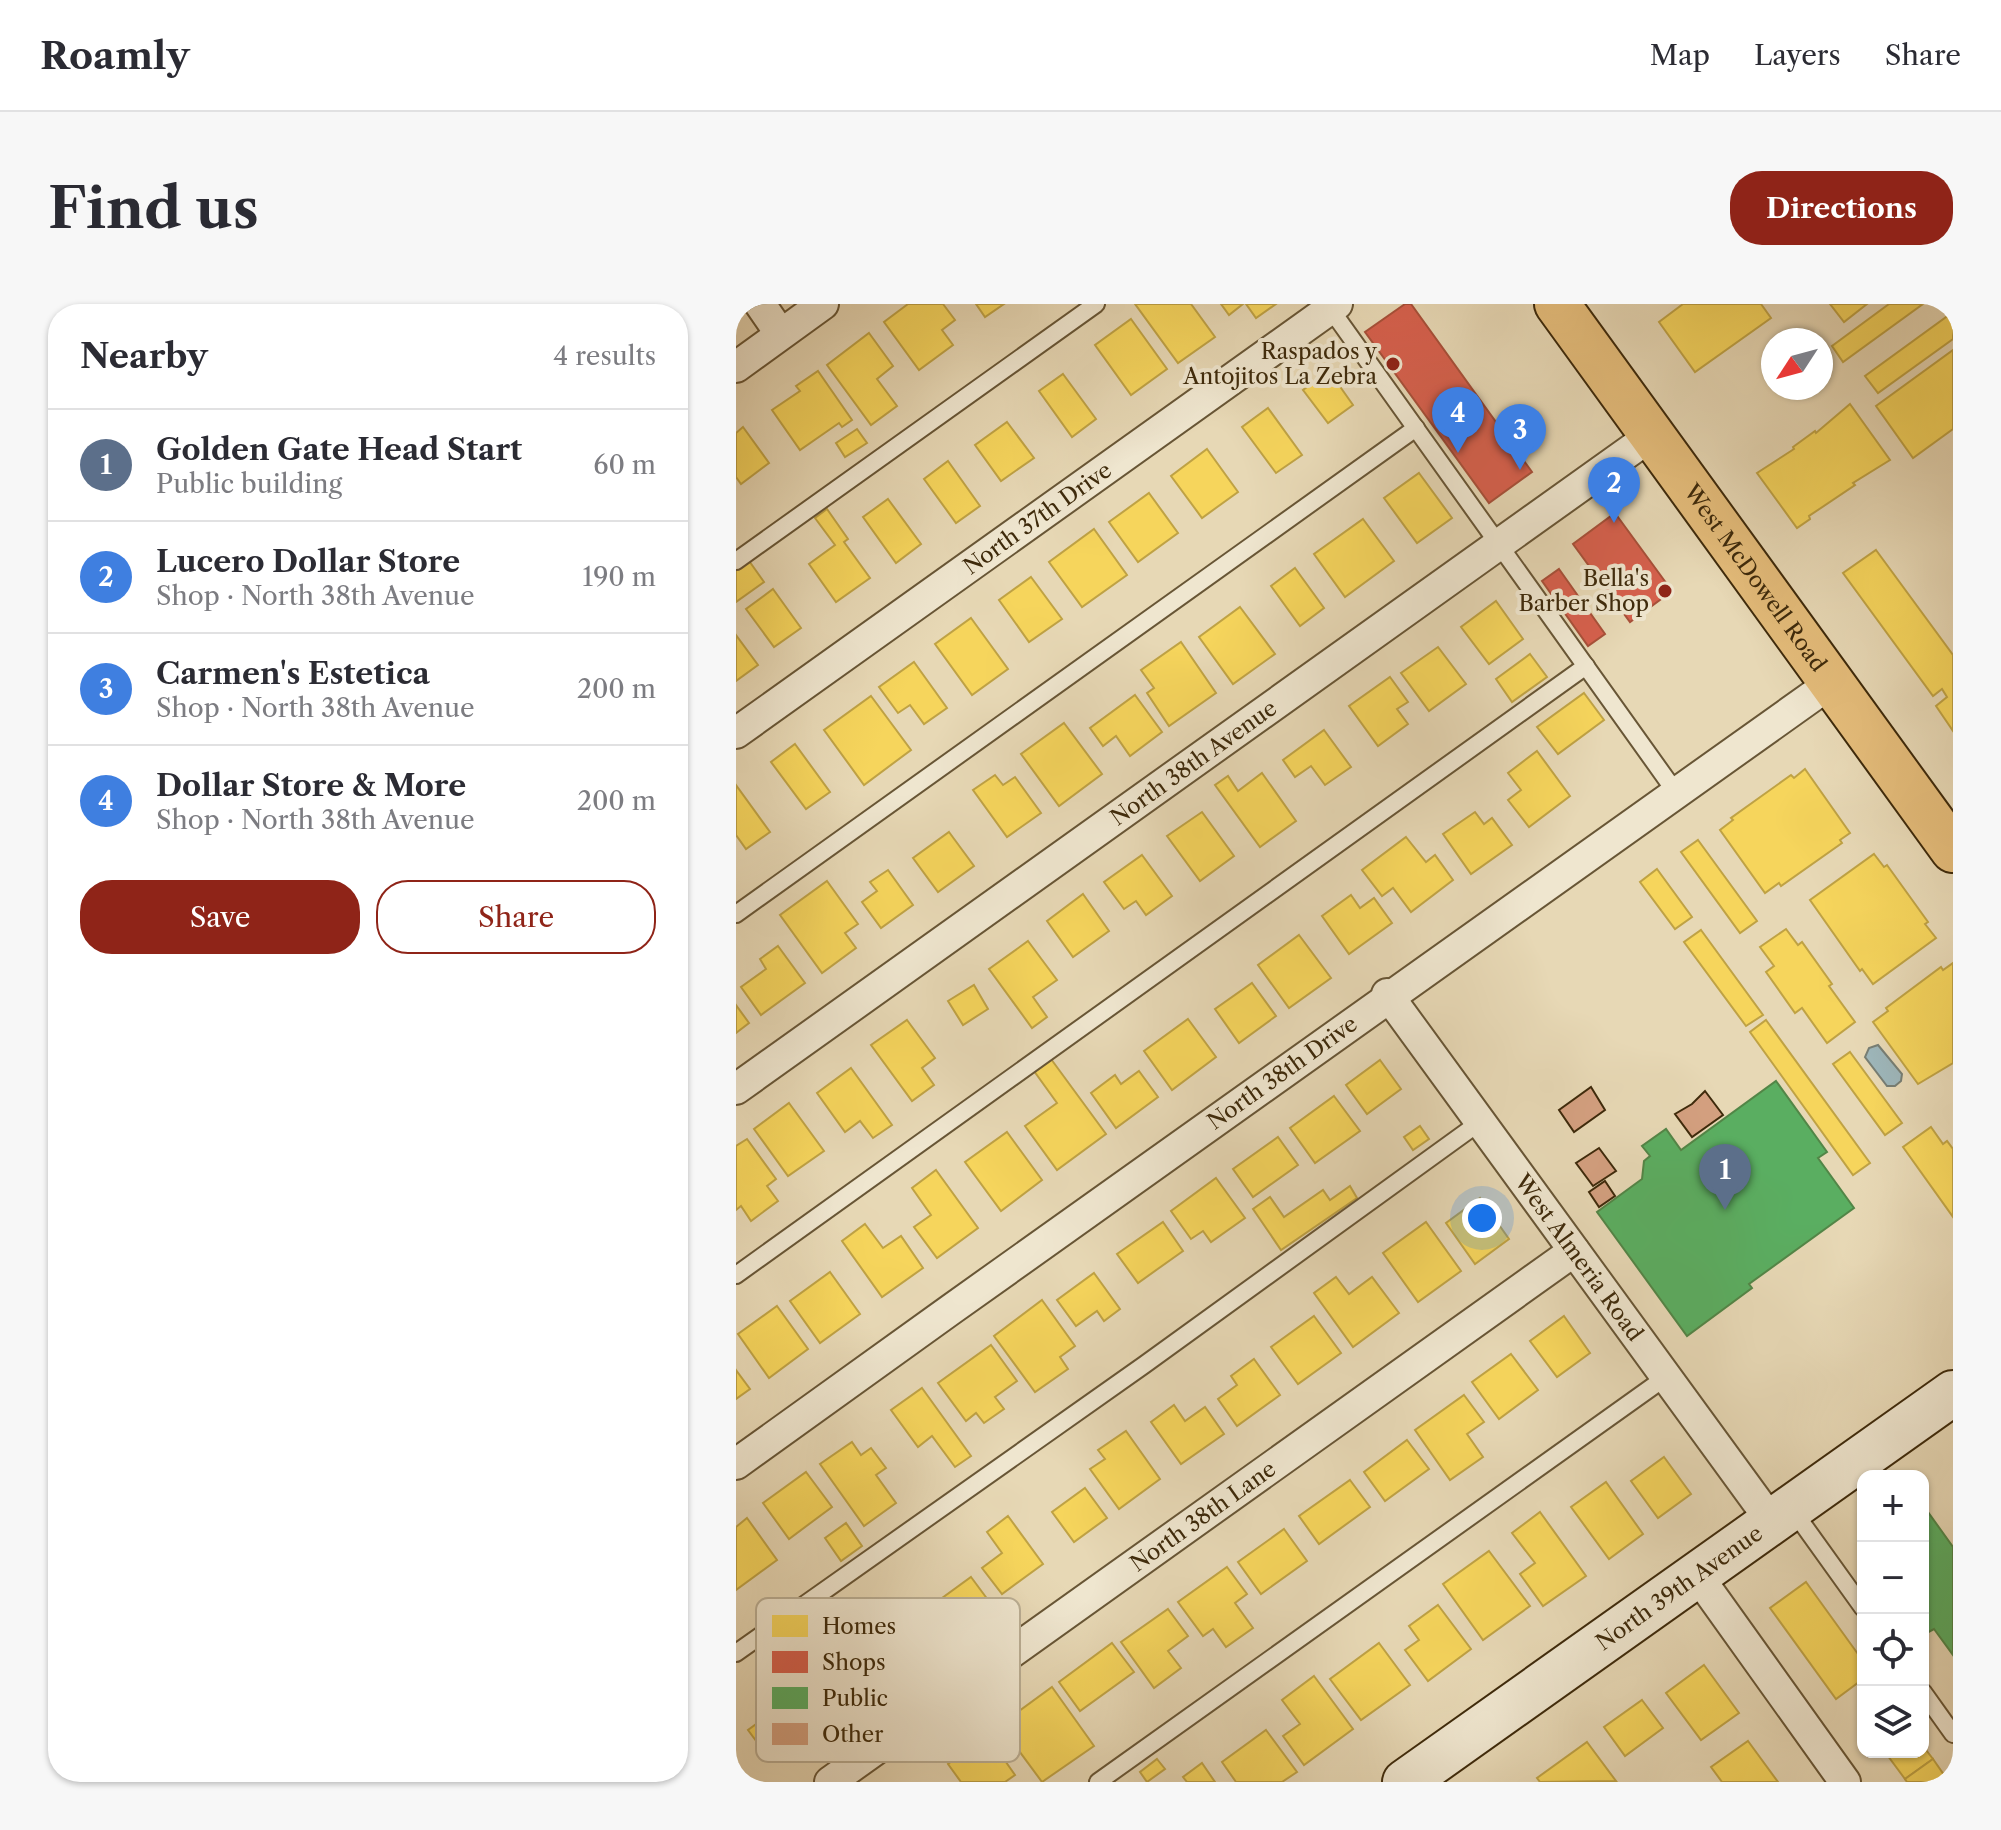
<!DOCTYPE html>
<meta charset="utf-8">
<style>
body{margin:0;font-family:"Libre Caslon Text",serif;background:#f7f7f7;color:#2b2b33}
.controls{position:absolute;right:24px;bottom:24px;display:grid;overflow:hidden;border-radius:16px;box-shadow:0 2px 6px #0004}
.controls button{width:72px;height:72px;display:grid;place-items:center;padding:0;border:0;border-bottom:2px solid #e1e1e2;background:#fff;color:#2b2b33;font:40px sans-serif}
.compass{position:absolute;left:1025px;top:24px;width:72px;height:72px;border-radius:50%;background:#fff;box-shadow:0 2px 6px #0004;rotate:234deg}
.you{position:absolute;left:746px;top:914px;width:28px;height:28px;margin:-20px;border:6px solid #fff;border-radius:50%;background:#1a73e8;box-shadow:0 0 0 12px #1a73e833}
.badge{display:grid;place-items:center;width:52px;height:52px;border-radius:50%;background:#8f2418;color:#fff;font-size:26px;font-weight:700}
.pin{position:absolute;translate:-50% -66px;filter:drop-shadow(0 2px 4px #0008)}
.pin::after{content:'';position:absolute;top:42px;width:28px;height:24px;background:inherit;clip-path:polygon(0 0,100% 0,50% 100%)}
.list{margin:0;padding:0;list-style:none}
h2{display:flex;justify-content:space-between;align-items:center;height:104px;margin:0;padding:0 32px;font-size:34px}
h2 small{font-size:26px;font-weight:400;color:#7c7c81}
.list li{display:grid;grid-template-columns:52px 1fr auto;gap:24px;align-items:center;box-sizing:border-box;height:112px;padding:0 32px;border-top:2px solid #e1e1e2}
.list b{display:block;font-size:30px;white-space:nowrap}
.list p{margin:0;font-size:26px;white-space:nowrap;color:#7c7c81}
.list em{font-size:26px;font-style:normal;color:#7c7c81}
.actions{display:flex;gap:16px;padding:24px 32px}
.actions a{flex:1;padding:18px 0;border:2px solid #8f2418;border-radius:32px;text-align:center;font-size:28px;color:#8f2418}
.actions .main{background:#8f2418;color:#fff}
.icon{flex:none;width:44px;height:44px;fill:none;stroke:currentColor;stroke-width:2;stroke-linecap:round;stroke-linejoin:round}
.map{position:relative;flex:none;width:1217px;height:1478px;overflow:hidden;border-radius:32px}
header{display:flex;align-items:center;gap:48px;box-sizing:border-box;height:112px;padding:0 40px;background:#fff;border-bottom:2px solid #e1e1e2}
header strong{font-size:38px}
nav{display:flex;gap:44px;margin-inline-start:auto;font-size:28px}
.intro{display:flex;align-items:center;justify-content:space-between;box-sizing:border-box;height:192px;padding:0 48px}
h1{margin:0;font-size:56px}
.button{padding:20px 36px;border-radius:32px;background:#8f2418;color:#fff;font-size:28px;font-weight:700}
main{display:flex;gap:48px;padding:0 48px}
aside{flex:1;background:#fff;border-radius:32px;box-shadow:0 2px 6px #0004}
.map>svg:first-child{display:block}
.water{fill:#9db6ba;stroke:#777e74;stroke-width:2}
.homes{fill:#f6d55c;stroke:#bfa244;stroke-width:2}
.shops{fill:#d6604d;stroke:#a85039;stroke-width:2}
.public{fill:#5aae61;stroke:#528647;stroke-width:2}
.building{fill:#d4a080;stroke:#3e2a0b;stroke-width:2}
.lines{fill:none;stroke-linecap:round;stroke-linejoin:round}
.lane-casing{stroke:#685636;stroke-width:20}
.street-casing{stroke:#685636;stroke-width:34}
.secondary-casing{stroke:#3e2a0b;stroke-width:48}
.primary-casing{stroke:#3e2a0b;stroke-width:48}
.lane{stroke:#efe6cf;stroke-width:16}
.street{stroke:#efe6cf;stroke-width:30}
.secondary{stroke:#efe6cf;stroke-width:44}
.primary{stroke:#e4bc7a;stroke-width:44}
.poi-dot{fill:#8f2418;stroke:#efe6cf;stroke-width:3}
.labels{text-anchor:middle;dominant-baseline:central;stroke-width:8;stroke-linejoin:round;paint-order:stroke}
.poi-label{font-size:22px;fill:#3e2a0b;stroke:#efe6cf;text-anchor:end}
.street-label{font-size:22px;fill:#3e2a0b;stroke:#efe6cf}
.key{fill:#efe6cf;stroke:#baae94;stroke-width:2}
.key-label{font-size:22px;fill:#3e2a0b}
</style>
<header>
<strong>Roamly</strong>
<nav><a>Map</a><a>Layers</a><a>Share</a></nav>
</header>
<div class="intro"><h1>Find us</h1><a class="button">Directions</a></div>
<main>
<aside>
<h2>Nearby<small>4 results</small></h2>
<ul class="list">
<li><span class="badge" style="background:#5c6f8a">1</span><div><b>Golden Gate Head Start</b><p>Public building</p></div><em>60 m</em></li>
<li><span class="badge" style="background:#3f7fe0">2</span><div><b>Lucero Dollar Store</b><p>Shop · North 38th Avenue</p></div><em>190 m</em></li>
<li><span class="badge" style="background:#3f7fe0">3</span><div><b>Carmen's Estetica</b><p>Shop · North 38th Avenue</p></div><em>200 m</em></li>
<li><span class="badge" style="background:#3f7fe0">4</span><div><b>Dollar Store &amp; More</b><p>Shop · North 38th Avenue</p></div><em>200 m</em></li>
</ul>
<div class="actions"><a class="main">Save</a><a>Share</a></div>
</aside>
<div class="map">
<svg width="1217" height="1478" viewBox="0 0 1217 1478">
<rect width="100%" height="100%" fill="#e7d8b5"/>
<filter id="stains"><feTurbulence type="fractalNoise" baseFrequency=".0025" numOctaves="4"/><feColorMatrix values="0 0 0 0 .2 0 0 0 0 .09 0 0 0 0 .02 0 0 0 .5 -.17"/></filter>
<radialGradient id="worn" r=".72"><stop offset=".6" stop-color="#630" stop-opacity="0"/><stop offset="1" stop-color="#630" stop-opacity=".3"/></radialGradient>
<!-- water -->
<path class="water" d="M1142 741 1166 770 1165 777 1159 782H1151L1129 753 1133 744Z"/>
<!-- homes -->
<g class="homes">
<path d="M172 0H207L219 16 206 26 217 41 183 66 148 18Z"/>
<path d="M240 0H268L249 13Z"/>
<path d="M399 0H455L479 33 442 59Z"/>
<path d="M485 0H507L493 11Z"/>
<path d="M510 0H540L520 14Z"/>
<path d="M947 0H1025L1035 14 959 68 923 18Z"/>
<path d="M1094 0H1131L1108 18Z"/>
<path d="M1153 0H1187L1107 58 1096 42Z"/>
<path d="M1217 8V35L1142 89 1129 72Z"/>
<path d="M395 15 431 65 395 91 359 41Z"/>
<path d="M133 29 157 62 141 75 161 102 135 121 91 61Z"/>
<path d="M1217 46V125L1177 154 1140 102Z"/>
<path d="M82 67 116 116 106 123 103 119 64 146 36 106 64 87 60 82Z"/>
<path d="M593 67 617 101 592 119 567 86Z"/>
<path d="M327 70 360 115 336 133 303 87Z"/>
<path d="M1114 100 1154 156 1117 179 1119 181 1073 212 1074 215 1061 224 1021 169 1058 145 1057 143 1079 127 1080 129Z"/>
<path d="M532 104 566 151 540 169 506 123Z"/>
<path d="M271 118 298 154 265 177 239 141Z"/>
<path d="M7 123 33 159 5 180 0 173V129Z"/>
<path d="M121 125 131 139 109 153 100 139Z"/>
<path d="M471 145 502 188 466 214 435 172Z"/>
<path d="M212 157 244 202 220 219 188 175Z"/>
<path d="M683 169 716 214 681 239 648 194Z"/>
<path d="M413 189 442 229 402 258 373 218Z"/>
<path d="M152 195 185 240 160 259 127 213Z"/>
<path d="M91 205 112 235 108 238 134 274 100 298 73 260 99 241 79 214Z"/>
<path d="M627 215 658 257 609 293 578 250Z"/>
<path d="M358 225 391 271 346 303 313 258Z"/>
<path d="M1140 246 1217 351V427L1200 402 1211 393 1206 385 1197 392 1107 269Z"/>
<path d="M11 254 28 278 0 298V262Z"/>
<path d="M559 264 588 304 564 322 535 282Z"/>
<path d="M295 273 326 315 293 338 263 296Z"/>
<path d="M37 285 65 324 38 343 10 305Z"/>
<path d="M760 297 787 335 753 360 725 323Z"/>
<path d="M504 303 539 350 497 380 463 333Z"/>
<path d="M235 314 272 365 236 391 199 340Z"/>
<path d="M0 331 22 361 0 377Z"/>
<path d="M445 338 480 389 433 422 411 389 418 384 405 366Z"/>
<path d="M702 343 730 380 693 407 665 369Z"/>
<path d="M794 350 811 373 776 398 760 375Z"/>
<path d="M178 358 211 404 188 420 174 401 162 409 143 383Z"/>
<path d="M654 373 672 398 661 405 672 420 642 442 613 402Z"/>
<path d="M848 389 868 416 822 450 801 423Z"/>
<path d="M399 391 426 428 394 452 380 432 367 442 354 424Z"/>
<path d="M135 392 175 446 128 481 88 426Z"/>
<path d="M328 419 366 470 323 502 285 450Z"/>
<path d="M588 426 615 463 589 481 575 462 559 473 547 456Z"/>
<path d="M59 440 94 488 70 505 35 458Z"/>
<path d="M801 447 834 492 793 523 772 496 785 486 772 469Z"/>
<path d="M1069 465 1114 529 1104 536 1106 539 1045 582 1043 579 1029 589 984 526 997 516 995 514 1055 471 1058 474Z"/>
<path d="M526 469 560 517 524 543 479 481 492 472 502 487Z"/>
<path d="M259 471 267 481 279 473 305 509 271 533 237 486Z"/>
<path d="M0 481 34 528 10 545 0 531Z"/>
<path d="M466 508 498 552 464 577 431 532Z"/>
<path d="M739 508 748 520 756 514 776 541 735 570 707 530Z"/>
<path d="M213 528 238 562 202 588 177 554Z"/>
<path d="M670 533 690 558 699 551 717 576 675 608 657 584 646 592 626 566Z"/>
<path d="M962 536 1021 617 1004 629 945 548Z"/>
<path d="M1138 550 1148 563 1151 561 1192 618 1189 620 1200 634 1137 680 1126 665 1124 667 1074 596Z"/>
<path d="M406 551 436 592 410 611 400 597 388 605 368 578Z"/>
<path d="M921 565 956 613 939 625 904 578Z"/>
<path d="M152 566 177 601 145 624 126 598 141 587 134 578Z"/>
<path d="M91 577 122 620 109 629 120 644 86 669 44 611Z"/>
<path d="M347 590 373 627 337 653 311 617Z"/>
<path d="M615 591 624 604 638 594 656 619 613 650 586 612Z"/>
<path d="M1050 625 1062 641 1066 638 1096 680 1093 682 1119 718 1091 739 1066 704 1059 709 1030 668 1038 662 1024 643Z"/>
<path d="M965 626 1027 711 1010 722 948 638Z"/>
<path d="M563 631 595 674 553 704 522 661Z"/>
<path d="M292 637 321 676 297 693 311 713 296 724 253 665Z"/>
<path d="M42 642 69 679 25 711 5 683 30 665 24 655Z"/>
<path d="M1217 659V759L1182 780 1137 718 1152 707 1150 704 1205 663 1207 666Z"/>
<path d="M516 679 540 712 503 739 479 705Z"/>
<path d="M238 681 252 705 227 721 212 697Z"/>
<path d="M0 701 13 719 0 729Z"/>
<path d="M452 715 480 753 436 786 408 747Z"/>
<path d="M171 716 199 754 186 764 198 781 176 797 135 741Z"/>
<path d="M1030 716 1134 859 1117 871 1014 728Z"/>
<path d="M1114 748 1166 819 1149 831 1097 760Z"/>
<path d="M315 755 370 830 321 866 289 822 321 799 298 767Z"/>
<path d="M644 756 665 785 631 810 610 781Z"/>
<path d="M115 764 156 821 137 834 124 817 109 828 81 789Z"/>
<path d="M403 767 422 793 380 824 355 789 379 771 385 780Z"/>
<path d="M598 792 624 827 579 859 554 824Z"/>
<path d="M53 799 88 847 52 872 18 825Z"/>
<path d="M684 822 693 835 677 846 668 833Z"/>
<path d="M1195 823 1207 840 1211 837 1217 845V913L1167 843Z"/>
<path d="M271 828 306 876 265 907 229 858Z"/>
<path d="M542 833 562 861 517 893 497 865Z"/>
<path d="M11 835 40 875 31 882 42 897 15 917 5 902 0 906V842Z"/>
<path d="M200 866 242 924 201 954 178 923 195 911 176 884Z"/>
<path d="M480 874 509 914 475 938 467 927 455 935 435 907Z"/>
<path d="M614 882 621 894 545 946 517 905 534 893 548 913 587 886 594 896Z"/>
<path d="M744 894 773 935 739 960 710 919Z"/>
<path d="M427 918 447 947 402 979 381 950Z"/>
<path d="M690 918 725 967 682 998 647 949Z"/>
<path d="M129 920 147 944 165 932 187 964 146 993 106 937Z"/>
<path d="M94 968 124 1010 84 1039 54 997Z"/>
<path d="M358 969 384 1005 368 1017 361 1007 340 1022 321 996Z"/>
<path d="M600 973 613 990 636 973 663 1009 617 1043 578 989Z"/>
<path d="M306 996 339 1042 324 1053 332 1065 299 1088 258 1032Z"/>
<path d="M41 1002 72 1045 33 1074 2 1030Z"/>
<path d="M578 1012 605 1049 562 1080 535 1043Z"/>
<path d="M828 1012 854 1049 821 1073 794 1037Z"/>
<path d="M255 1041 281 1077 259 1093 268 1105 248 1119 240 1109 230 1117 202 1079Z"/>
<path d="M775 1050 802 1086 763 1115 736 1078Z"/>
<path d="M518 1055 544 1091 501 1122 482 1095 501 1081 495 1072Z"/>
<path d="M0 1066 14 1085 0 1095Z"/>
<path d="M186 1084 235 1152 219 1163 196 1132 182 1143 155 1106Z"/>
<path d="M728 1091 748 1118 731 1130 747 1153 714 1176 679 1126Z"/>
<path d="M438 1101 449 1117 469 1103 488 1130 445 1160 415 1118Z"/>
<path d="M390 1127 424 1175 383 1205 354 1165 369 1155 362 1146Z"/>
<path d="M671 1136 693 1165 649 1197 628 1168Z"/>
<path d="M116 1138 125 1151 135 1144 150 1164 140 1171 160 1199 128 1222 84 1160Z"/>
<path d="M928 1153 955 1190 922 1214 895 1177Z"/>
<path d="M70 1168 96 1203 53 1235 27 1199Z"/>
<path d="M614 1176 634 1203 583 1240 563 1212Z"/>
<path d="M870 1178 907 1230 873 1255 835 1203Z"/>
<path d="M349 1184 371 1214 338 1238 316 1208Z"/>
<path d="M804 1208 850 1272 807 1302 784 1270 799 1259 776 1229Z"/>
<path d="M272 1212 307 1260 266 1290 246 1264 266 1249 251 1228Z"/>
<path d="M11 1214 41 1256 0 1286V1223Z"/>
<path d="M110 1219 126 1242 105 1257 89 1234Z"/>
<path d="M548 1225 571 1257 525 1290 502 1258Z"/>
<path d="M753 1247 794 1302 747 1336 707 1280Z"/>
<path d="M491 1263 511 1290 499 1299 517 1324 490 1343 477 1325 467 1332 442 1298Z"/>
<path d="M235 1273 255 1300 222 1324 202 1297Z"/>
<path d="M1070 1278 1127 1357V1375L1100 1395 1034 1304Z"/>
<path d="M702 1301 735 1345 692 1377 669 1346 683 1336 673 1322Z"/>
<path d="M432 1305 452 1332 432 1347 445 1364 418 1384 385 1338Z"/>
<path d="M376 1339 398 1368 344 1407 323 1378Z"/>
<path d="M643 1339 674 1381 625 1416 594 1375Z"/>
<path d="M968 1361 1003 1409 965 1436 930 1389Z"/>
<path d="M578 1372 617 1425 568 1461 547 1432 564 1420 546 1396Z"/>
<path d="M316 1383 358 1442 306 1478 264 1421Z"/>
<path d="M54 1395 77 1427 35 1457 12 1426Z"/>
<path d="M906 1396 927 1424 889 1452 868 1423Z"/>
<path d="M530 1426 561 1468 546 1478H500L486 1458Z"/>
<path d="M251 1431 279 1471 269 1478H225L212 1460Z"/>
<path d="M1012 1437 1042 1478H986L975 1463Z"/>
<path d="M851 1438 880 1477 804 1478 801 1474Z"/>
<path d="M1187 1442 1197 1455 1169 1475 1149 1448H1187Z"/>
<path d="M421 1455 429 1465 411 1478 404 1468Z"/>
<path d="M1197 1455 1213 1478H1171L1169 1475Z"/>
<path d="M466 1459 479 1478H451L447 1473Z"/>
</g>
<!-- shops -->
<g class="shops">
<path d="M669 0H675L796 168 753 199 629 28Z"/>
<path d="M879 209 936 287 894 318 837 240Z"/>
<path d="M823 265 869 330 852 342 806 277Z"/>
</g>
<!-- public -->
<g class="public">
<path d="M1040 777 1091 848 1082 854 1118 904 1013 980 1016 984 951 1032 861 908 906 875 908 857 914 852 906 842 930 825 945 846Z"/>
<path d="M1187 1201 1217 1243V1351L1198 1325 1187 1331Z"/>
</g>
<!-- building -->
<g class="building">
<path d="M855 783 869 806 838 828 823 806Z"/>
<path d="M969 787 987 811 956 833 939 810 956 800Z"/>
<path d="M863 844 880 867 857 882 840 859Z"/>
<path d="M869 877 879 892 863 903 853 888Z"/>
</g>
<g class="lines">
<!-- lane casing -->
<g class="lane-casing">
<g id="lane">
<path d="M591 0 941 490"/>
<path d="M0 257 360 0"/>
<path d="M0 610 680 124"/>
<path d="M0 971 850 362"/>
<path d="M1056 1205 1127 1304"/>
<path d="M0 1349 408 1061 744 818"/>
<path d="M1187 1388 1217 1430"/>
<path d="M362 1478 930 1073"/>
</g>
</g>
<!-- street casing -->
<g class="street-casing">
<g id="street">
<path d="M24 0 44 29"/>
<path d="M0 63 87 0"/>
<path id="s1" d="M0 429 601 0"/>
<path id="s2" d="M651 690 1036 1218"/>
<path id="s3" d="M0 785 916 131"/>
<path id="s4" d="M0 1160C364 898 729 637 1095 379"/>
<path d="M961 1271 1109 1478"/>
<path id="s5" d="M94 1478 838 947"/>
</g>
</g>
<!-- secondary casing -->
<g class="secondary-casing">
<g id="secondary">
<path id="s6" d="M669 1478 1217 1089"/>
</g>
</g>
<!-- primary casing -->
<g class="primary-casing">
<g id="primary">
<path id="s7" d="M821 0 1217 546"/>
</g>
</g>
<!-- lane -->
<use href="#lane" class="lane"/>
<!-- street -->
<use href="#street" class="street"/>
<!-- secondary -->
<use href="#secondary" class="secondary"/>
<!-- primary -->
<use href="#primary" class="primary"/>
</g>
<!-- markers -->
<g class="poi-dot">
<circle cx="657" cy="60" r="8"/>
<circle cx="929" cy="287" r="8"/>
</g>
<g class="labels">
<!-- poi labels -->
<g class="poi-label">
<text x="641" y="47">Raspados y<tspan x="641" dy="25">Antojitos La Zebra</tspan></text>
<text x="913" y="274">Bella's<tspan x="913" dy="25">Barber Shop</tspan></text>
</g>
<!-- street labels -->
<g class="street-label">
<text stroke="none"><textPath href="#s1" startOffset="370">North 37th Drive</textPath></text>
<text stroke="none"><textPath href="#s7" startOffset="338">West McDowell Road</textPath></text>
<text stroke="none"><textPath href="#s3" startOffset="562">North 38th Avenue</textPath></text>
<text stroke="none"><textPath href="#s4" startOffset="672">North 38th Drive</textPath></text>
<text stroke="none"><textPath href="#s2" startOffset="326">West Almeria Road</textPath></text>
<text stroke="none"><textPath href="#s5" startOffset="458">North 38th Lane</textPath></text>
<text stroke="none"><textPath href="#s6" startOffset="336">North 39th Avenue</textPath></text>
</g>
</g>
<!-- legend -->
<rect x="20" y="1294" width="264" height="164" rx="12" class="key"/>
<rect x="36" y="1311" width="36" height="22" fill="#f6d55c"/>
<rect x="36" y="1347" width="36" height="22" fill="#d6604d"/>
<rect x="36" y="1383" width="36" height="22" fill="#5aae61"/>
<rect x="36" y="1419" width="36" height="22" fill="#d4a080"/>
<g class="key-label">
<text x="86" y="1330">Homes</text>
<text x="86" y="1366">Shops</text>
<text x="86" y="1402">Public</text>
<text x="86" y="1438">Other</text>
</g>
<rect width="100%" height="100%" filter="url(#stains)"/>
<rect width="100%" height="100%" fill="url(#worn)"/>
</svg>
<div class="controls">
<button>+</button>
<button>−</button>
<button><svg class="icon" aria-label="locate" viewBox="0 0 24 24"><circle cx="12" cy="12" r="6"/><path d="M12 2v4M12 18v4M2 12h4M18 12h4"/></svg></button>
<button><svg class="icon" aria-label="layers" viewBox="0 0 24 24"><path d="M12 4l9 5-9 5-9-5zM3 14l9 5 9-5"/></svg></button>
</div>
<svg class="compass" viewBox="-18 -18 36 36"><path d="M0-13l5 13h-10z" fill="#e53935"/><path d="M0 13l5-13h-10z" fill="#7c7c81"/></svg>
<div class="you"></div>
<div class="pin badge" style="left:989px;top:906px;background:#5c6f8a">1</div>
<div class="pin badge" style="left:878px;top:219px;background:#3f7fe0">2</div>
<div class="pin badge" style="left:784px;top:166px;background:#3f7fe0">3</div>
<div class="pin badge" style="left:722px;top:149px;background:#3f7fe0">4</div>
</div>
</main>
